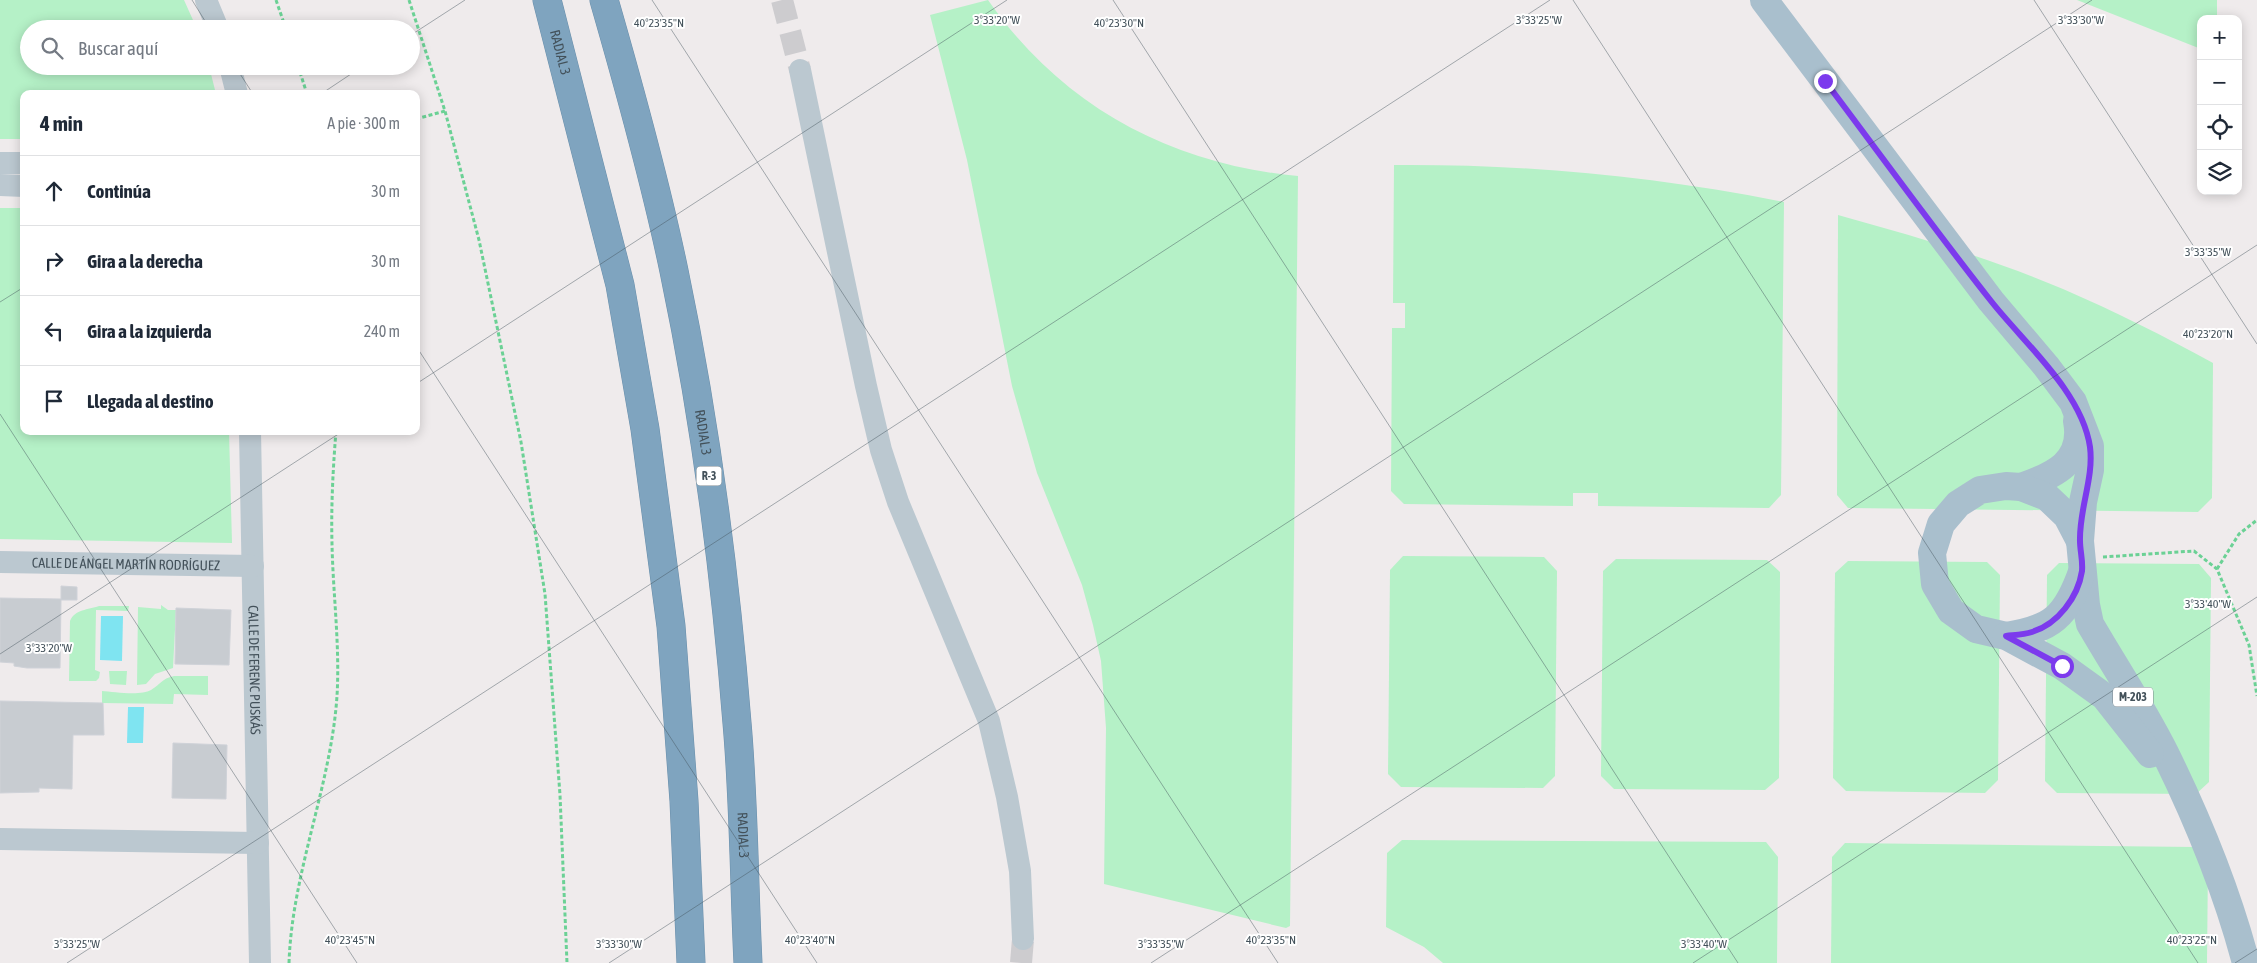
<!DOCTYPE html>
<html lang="es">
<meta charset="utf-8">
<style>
body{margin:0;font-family:"Asap Condensed",sans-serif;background:#f6f6f7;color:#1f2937}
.controls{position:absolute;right:15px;top:15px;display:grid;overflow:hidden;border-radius:10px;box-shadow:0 2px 12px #0003}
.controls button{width:45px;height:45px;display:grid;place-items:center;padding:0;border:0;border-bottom:1px solid #e0e1e3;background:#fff;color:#1f2937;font:25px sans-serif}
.stop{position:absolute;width:15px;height:15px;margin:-11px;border:4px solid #7c3aed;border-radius:50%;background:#fff}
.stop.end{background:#7c3aed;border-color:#fff;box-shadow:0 1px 5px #0008}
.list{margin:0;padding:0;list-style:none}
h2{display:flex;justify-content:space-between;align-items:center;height:65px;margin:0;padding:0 20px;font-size:21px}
h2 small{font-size:16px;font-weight:400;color:#747a83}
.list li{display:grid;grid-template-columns:32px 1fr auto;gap:15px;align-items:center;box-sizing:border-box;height:70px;padding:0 20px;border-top:1px solid #e0e1e3}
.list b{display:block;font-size:19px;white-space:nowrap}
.list em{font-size:16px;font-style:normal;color:#747a83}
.icon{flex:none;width:28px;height:28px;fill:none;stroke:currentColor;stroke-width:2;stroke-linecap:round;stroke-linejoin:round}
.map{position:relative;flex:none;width:2257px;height:963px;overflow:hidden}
.search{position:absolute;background:#fff;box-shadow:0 2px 12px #0003;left:20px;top:20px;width:400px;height:55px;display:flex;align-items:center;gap:12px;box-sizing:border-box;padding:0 18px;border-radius:28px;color:#747a83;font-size:19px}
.panel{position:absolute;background:#fff;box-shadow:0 2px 12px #0003;left:20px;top:90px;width:400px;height:345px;border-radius:10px}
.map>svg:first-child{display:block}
.green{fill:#b5f1c7}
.water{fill:#7fe4f1}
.building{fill:#c8ccd1;stroke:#cfd2d8}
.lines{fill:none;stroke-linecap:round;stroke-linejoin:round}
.minor-tunnel{stroke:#cdcccf;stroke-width:22;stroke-dasharray:22 11;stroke-linecap:butt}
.highway-casing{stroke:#6a8fab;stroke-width:29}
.path{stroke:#6bd195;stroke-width:3;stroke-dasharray:4 2.5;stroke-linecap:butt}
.minor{stroke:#bbc8d0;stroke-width:22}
.major{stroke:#a9bfcd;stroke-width:28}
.highway{stroke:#7fa4bf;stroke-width:28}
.route{stroke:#7c3aed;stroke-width:6}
.ticks{fill:none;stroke:#43515a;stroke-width:1;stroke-opacity:0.45}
.labels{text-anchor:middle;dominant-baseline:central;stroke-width:4;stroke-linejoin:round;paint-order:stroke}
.shield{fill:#fff;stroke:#7b858c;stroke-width:1}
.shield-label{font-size:12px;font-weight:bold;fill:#43515a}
.street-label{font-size:14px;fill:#43515a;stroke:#fff}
.ticks-label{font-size:12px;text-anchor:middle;fill:#43515a;stroke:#fff;stroke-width:4;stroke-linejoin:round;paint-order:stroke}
</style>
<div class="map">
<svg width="2257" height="963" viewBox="0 0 2257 963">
<rect width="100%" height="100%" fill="#efebec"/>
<!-- green -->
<g class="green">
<path d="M0 0H184L197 29H29V66H209L216 94H24V139H0Z"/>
<path d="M988 0C1062 106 1170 164 1298 176L1290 926 1286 928 1104 884 1106 728 1101 661 1093 625 1082 585 1037 473 1012 386 967 160 930 15Z"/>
<path d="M2077 0H2217V19H2201V49Z"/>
<path d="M1394 165C1528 164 1653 176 1784 202L1781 495 1769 508 1598 506V493H1573V506L1404 504 1391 491 1392 328H1405V303H1393Z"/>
<path d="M0 208H24V431H229L232 543 0 539Z"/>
<path d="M1838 215C1914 236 1990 258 2063 289 2114 311 2164 336 2213 363L2212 498 2198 512 1848 508 1837 495Z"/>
<path d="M1403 556 1544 557 1557 571 1555 776 1543 788 1401 787 1388 774 1390 570Z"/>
<path d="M1616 559 1767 560 1780 572 1779 778 1765 790 1614 789 1601 776 1603 571Z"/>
<path d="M1848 561 1987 562 2000 575 1998 780 1985 793 1846 791 1833 778 1835 573Z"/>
<path d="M2059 563 2199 564 2211 578 2209 782 2196 794 2057 793 2045 781 2047 575Z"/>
<path d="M161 605 168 610H176L173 668 155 674 146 684 137 685 138 607 161 609Z"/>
<path d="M99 606H129L128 611 96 610 95 670 100 672 99 678 96 681H69L70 621C75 609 88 610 99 606Z"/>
<path d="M109 671H127L126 685 110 684Z"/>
<path d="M174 676H208V695L174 694 173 704 102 703V691C114 692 141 696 151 690 161 684 161 679 174 676Z"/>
<path d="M1402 840 1766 842 1778 857 1777 963H1443L1424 947 1386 927 1387 853Z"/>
<path d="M1845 843 2196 847 2208 860 2207 963H1831L1832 857Z"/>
</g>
<!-- water -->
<g class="water">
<path d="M101 616H123L122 661 100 660Z"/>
<path d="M128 707H144L143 743H127Z"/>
</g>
<!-- building -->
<g class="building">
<path d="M61 586 77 587V600H61L60 668H27L14 666V663L0 662V598L61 599Z"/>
<path d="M176 608 231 610 229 665 175 664Z"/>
<path d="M0 701 103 703 104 735H73L72 789 39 788V792L0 793Z"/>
<path d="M173 743 227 745 226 799 172 798Z"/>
</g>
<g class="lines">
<!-- minor-tunnel -->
<g class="minor-tunnel">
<path d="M782 0 800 70"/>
<path d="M1021 963 1023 939"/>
</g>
<!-- highway casing -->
<g class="highway-casing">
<g id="highway">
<path id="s3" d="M547 0 620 285 645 429 671 626 684 801 691 963"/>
<path id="s4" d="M604 0C630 90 655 180 674 271 705 419 725 571 737 723 744 802 744 883 748 963"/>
</g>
</g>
<!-- path -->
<g class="path">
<path d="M276 0 286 29"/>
<path d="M409 0 445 111 479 240 521 442 545 594 560 795 567 963"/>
<path d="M298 66 307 94"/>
<path d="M416 119 445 111"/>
<path d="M2103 557 2194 551 2217 569 2249 645 2257 696"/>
<path d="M2217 569 2239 534 2257 520"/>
<path d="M289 963C292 872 331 786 337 696 340 646 333 594 332 544 331 506 333 469 336 431"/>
</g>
<!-- minor -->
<g class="minor">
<path d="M206 0 218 29"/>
<path d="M230 66 237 94"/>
<path d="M800 70 866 386 881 450 898 502 989 721 1007 797 1020 871 1023 939"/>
<path d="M0 163H24"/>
<path d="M0 185 24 186"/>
<path id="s1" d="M250 431 260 963"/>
<path id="s2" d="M0 562 253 566"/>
<path d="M0 839 258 843"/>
</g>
<!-- major -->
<g class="major">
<path d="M1764 0 1991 301 2046 366 2073 402 2090 446V470L2083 502 2080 541 2086 605 2090 624C2115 667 2143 709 2165 753 2198 820 2227 891 2246 963"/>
<path d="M2021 487C2053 476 2085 462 2077 421"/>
<path d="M2080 541 2067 516 2047 497 2021 487 2006 486 1980 490 1958 504 1941 524 1932 553 1935 584 1951 611 1976 629 2006 636 2062 666 2105 697 2150 754"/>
<path d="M2006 636C2052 629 2066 617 2082 572"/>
</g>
<!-- highway -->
<use href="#highway" class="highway"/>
</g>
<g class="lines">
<!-- route -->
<path class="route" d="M1825 81C1880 154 1934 229 1991 301 2024 343 2082 392 2090 447 2094 478 2079 509 2080 541 2080 551 2083 560 2082 571 2078 597 2058 624 2032 632 2023 635 2014 635 2006 636L2062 666"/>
</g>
<!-- ticks -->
<path class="ticks" d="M192 0 210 29M652 0 1278 963M1113 0 1738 963M1573 0 2198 963M2034 0 2257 344M411 35 465 0M235 66 253 94M321 94 363 66M0 302 24 287M416 346 817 963M416 384 1007 0M0 414 357 963M0 654 343 431M67 963 1550 0M609 963 2092 0M1151 963 2257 245M1693 963 2257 597M2235 963 2257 949"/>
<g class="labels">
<!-- shield labels -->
<g class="shield">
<rect x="696.5" y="466.5" width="25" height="19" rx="4"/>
<rect x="2113" y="687.5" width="40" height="19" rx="4"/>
</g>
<g class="shield-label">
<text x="709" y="476">R-3</text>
<text x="2133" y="697">M-203</text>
</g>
<!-- street labels -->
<g class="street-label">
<text stroke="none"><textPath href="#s3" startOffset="54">RADIAL 3</textPath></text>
<text stroke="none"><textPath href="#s4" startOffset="444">RADIAL 3</textPath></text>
<text stroke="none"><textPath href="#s2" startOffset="126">CALLE DE ÁNGEL MARTÍN RODRÍGUEZ</textPath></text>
<text stroke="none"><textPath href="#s1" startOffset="239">CALLE DE FERENC PUSKÁS</textPath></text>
<text stroke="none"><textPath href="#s4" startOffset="849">RADIAL 3</textPath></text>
</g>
</g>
<g class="ticks-label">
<text x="997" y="24">3°33'20"W</text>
<text x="1539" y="24">3°33'25"W</text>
<text x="2081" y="24">3°33'30"W</text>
<text x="659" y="27">40°23'35"N</text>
<text x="1119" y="27">40°23'30"N</text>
<text x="2208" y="256">3°33'35"W</text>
<text x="2208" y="338">40°23'20"N</text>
<text x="2208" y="608">3°33'40"W</text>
<text x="49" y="652">3°33'20"W</text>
<text x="350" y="944">40°23'45"N</text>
<text x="810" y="944">40°23'40"N</text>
<text x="1271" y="944">40°23'35"N</text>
<text x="2192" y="944">40°23'25"N</text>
<text x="77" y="948">3°33'25"W</text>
<text x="619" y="948">3°33'30"W</text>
<text x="1161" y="948">3°33'35"W</text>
<text x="1704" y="948">3°33'40"W</text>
</g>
</svg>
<div class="controls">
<button>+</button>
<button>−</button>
<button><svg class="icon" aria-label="locate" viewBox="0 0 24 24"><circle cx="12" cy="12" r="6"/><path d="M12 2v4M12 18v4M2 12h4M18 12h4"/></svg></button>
<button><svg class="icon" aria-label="layers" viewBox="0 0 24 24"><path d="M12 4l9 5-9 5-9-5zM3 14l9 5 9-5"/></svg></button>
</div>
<div class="stop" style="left:2062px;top:666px"></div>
<div class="stop end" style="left:1825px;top:81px"></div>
<div class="search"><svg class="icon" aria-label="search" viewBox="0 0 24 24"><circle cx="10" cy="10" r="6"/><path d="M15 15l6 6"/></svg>Buscar aquí</div>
<section class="panel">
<h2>4 min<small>A pie · 300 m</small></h2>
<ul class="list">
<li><svg class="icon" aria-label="ahead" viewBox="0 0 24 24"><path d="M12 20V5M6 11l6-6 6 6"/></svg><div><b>Continúa</b></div><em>30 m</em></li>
<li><svg class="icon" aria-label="right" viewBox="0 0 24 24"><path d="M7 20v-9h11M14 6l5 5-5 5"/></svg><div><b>Gira a la derecha</b></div><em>30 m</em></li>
<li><svg class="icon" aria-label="left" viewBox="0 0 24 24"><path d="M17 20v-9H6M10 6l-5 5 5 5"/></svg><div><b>Gira a la izquierda</b></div><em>240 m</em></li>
<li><svg class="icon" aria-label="arrive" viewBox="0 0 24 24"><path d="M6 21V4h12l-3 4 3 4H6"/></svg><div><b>Llegada al destino</b></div></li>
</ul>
</section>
</div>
